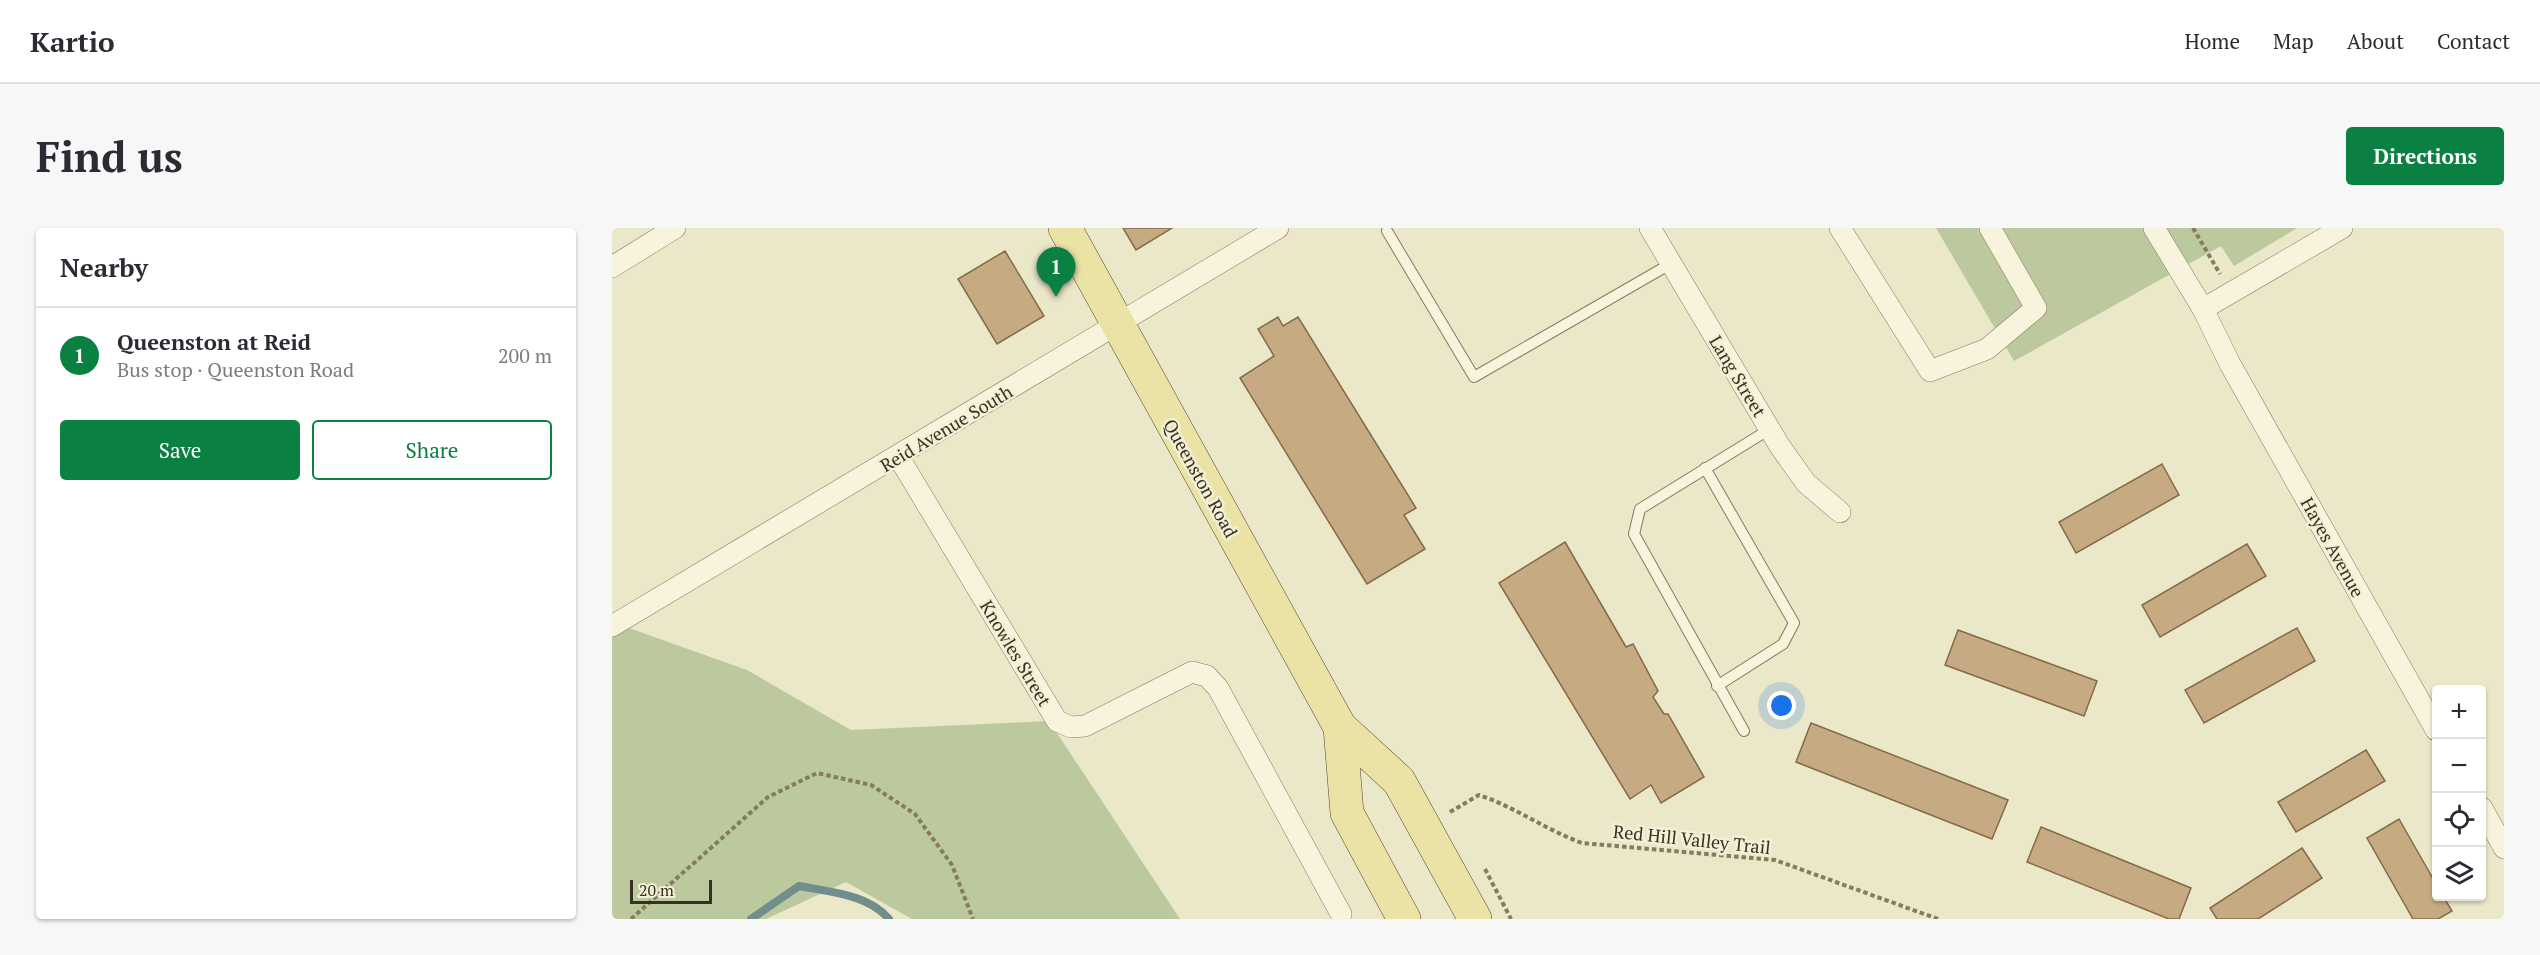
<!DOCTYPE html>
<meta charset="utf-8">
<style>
body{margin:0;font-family:"PT Serif",serif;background:#f7f7f7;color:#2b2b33}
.controls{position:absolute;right:18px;bottom:18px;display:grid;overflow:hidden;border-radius:6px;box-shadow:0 2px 4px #0004}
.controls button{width:54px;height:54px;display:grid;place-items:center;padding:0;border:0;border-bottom:2px solid #e1e1e2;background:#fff;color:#2b2b33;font:30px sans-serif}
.scale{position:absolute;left:18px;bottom:15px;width:82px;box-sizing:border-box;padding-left:6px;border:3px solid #383121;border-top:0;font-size:16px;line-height:21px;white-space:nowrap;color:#383121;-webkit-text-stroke:4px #f3f0d8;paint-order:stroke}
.you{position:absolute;left:1170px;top:478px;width:21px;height:21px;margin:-15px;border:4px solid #fff;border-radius:50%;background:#1a73e8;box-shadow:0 0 0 9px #1a73e833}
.badge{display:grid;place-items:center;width:39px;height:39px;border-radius:50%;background:#0b8043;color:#fff;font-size:20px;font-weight:700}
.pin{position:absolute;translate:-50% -50px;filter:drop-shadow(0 2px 3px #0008)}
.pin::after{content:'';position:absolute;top:32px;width:21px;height:18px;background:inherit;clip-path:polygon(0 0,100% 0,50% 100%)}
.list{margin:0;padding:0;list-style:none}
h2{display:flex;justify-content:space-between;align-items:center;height:78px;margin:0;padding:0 24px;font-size:26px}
h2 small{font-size:20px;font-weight:400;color:#7c7c81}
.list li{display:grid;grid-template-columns:39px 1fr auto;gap:18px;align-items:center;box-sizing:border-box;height:96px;padding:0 24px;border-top:2px solid #e1e1e2}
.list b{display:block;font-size:22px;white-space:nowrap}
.list p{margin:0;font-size:20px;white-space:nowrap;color:#7c7c81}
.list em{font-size:20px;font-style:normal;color:#7c7c81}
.actions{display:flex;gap:12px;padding:18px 24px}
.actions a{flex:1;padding:14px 0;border:2px solid #0b8043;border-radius:6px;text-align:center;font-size:21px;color:#0b8043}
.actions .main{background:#0b8043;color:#fff}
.icon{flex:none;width:33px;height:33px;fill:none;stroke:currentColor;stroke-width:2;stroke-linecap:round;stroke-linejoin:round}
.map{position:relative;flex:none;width:1892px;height:691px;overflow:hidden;border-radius:6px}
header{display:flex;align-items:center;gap:36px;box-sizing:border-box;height:84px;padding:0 30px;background:#fff;border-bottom:2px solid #e1e1e2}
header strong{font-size:28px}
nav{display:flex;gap:33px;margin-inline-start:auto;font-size:21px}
.intro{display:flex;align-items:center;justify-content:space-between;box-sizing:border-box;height:144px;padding:0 36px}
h1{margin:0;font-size:42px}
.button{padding:15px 27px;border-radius:6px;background:#0b8043;color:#fff;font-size:21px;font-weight:700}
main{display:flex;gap:36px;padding:0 36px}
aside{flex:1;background:#fff;border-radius:6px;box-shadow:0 2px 4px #0004}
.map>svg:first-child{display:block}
.green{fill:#bcc99e}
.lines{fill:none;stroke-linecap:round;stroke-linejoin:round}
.stream{stroke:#708e8c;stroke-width:8}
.building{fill:#c6ab82;stroke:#846a47;stroke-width:1.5}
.lane-casing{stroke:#867b5f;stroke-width:12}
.street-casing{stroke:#867b5f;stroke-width:22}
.primary-casing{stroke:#554933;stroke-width:34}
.path{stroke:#867b5f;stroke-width:4;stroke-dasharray:4.5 3;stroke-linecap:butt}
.lane{stroke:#f7f3dc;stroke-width:10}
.street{stroke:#f7f3dc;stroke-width:21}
.primary{stroke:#ebe2a5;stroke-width:33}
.labels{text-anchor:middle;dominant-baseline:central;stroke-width:5;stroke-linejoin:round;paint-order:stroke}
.street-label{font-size:18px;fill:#383121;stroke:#f3f0d8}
</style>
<header>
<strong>Kartio</strong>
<nav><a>Home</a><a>Map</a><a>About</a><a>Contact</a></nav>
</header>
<div class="intro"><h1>Find us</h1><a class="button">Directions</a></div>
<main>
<aside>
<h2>Nearby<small></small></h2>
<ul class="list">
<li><span class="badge">1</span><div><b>Queenston at Reid</b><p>Bus stop · Queenston Road</p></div><em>200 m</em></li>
</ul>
<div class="actions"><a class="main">Save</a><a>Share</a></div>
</aside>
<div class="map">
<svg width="1892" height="691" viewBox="0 0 1892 691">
<rect width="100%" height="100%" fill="#ebe7c9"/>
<!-- green -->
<g class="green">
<path d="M1324 0H1685L1622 38 1609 18 1402 133Z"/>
<path d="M0 394 135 442 239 502 437 493 568 691H300L234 654 154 691H0Z"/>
</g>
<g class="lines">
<!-- stream -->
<path class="stream" d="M139 691 187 658C217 664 256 666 277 691"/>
</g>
<!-- building -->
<g class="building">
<path d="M511 0H560L524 22Z"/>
<path d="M393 23 432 88 385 116 346 51Z"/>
<path d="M666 89 671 98 686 89 804 280 792 287 813 321 755 356 628 150 662 128 646 101Z"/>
<path d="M1550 236 1567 267 1464 325 1447 294Z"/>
<path d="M953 314 1014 419 1021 416 1046 463 1041 469 1052 486H1056L1092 549 1049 575 1039 557 1018 571 887 355Z"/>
<path d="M1635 316 1654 348 1548 409 1530 377Z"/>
<path d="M1685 400 1703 433 1592 495 1573 462Z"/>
<path d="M1346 402 1485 453 1472 488 1333 437Z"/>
<path d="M1199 495 1396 572 1380 611 1184 534Z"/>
<path d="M1754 522 1773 553 1684 604 1666 574Z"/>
<path d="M1787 591 1824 656V668H1831L1840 683 1826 691H1801L1755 610Z"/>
<path d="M1429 599 1579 660 1567 691H1557L1415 634Z"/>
<path d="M1690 620 1710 650 1646 691H1605L1598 680Z"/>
</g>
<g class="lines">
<!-- lane casing -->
<g class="lane-casing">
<g id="lane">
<path d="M775 3 862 149 1060 35"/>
<path d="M1093 240 1182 395 1171 416 1105 458"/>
<path d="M1132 503 1022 306 1028 281 1158 201"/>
</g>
</g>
<!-- street casing -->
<g class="street-casing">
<g id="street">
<path d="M1038 0 1167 217 1194 255 1228 284"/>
<path d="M1228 0 1318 143 1375 121 1424 80 1378 0"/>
<path d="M1542 0 1591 81"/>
<path d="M1730 0 1591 81 1618 136 1824 502"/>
<path d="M0 39 63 0"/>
<path d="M286 228 445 493 459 499 473 498 580 444 595 448 606 460 729 686"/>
<path d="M0 398 666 0"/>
<path d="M1870 580 1892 620"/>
</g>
</g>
<!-- primary casing -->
<g class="primary-casing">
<g id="primary">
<path d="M453 0 728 499 787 553 863 691"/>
<path d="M728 499 735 585 792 691"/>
</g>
</g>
<!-- path -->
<g class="path">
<path d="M1581 0 1608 46"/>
<path d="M838 584 867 567C903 579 934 602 970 615L1163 632 1326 691"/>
<path d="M873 641 899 691"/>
<path d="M19 691 156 569 205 545 259 557 303 586 340 637 361 691"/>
</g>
<!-- lane -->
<use href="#lane" class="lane"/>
<!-- street -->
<use href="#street" class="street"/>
<!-- primary -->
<use href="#primary" class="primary"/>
</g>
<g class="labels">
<!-- street labels -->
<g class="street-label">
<text transform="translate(1126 148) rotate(59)">Lang Street</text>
<text transform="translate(334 200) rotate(-31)">Reid Avenue South</text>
<text transform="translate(589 250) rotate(61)">Queenston Road</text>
<text transform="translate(1721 319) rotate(61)">Hayes Avenue</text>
<text transform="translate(404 425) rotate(59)">Knowles Street</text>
<text transform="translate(1080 611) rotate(6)">Red Hill Valley Trail</text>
</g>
</g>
</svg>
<div class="controls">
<button>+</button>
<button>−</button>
<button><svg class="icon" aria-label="locate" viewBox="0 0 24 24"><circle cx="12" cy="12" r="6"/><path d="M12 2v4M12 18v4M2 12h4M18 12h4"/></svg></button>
<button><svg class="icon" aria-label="layers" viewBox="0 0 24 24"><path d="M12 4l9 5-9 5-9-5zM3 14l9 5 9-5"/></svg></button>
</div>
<div class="scale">20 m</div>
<div class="you"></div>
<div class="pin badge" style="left:444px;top:69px">1</div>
</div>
</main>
